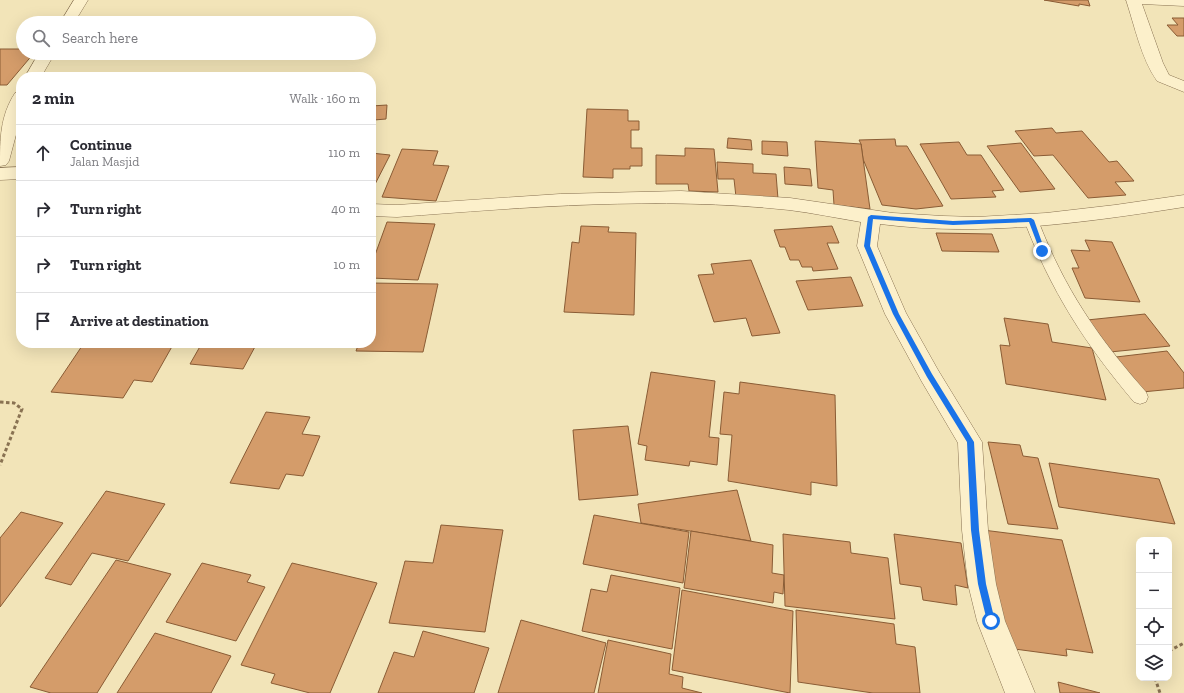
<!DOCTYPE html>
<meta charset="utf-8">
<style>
body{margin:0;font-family:"Zilla Slab",serif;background:#f7f7f7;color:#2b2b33}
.controls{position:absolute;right:12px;bottom:12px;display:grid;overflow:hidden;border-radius:8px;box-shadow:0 4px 16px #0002}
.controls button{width:36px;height:36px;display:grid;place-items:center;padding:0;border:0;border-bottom:1px solid #e1e1e2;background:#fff;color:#2b2b33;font:20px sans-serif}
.stop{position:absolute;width:12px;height:12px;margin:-9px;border:3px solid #1a73e8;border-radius:50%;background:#fff}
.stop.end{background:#1a73e8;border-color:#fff;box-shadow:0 1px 4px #0008}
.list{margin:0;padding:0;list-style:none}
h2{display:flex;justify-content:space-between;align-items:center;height:52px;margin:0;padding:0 16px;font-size:17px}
h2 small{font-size:13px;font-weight:400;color:#7c7c81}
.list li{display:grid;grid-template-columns:26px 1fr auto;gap:12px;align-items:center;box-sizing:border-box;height:56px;padding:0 16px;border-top:1px solid #e1e1e2}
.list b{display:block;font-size:15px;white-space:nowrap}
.list p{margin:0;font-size:13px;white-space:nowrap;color:#7c7c81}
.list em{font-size:13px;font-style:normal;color:#7c7c81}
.icon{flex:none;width:22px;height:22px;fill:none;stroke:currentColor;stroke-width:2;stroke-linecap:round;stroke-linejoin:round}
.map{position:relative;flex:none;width:1184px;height:693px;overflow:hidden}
.search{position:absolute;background:#fff;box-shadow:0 4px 16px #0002;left:16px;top:16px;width:360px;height:44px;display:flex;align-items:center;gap:10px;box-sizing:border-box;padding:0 14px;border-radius:22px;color:#7c7c81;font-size:15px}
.panel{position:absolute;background:#fff;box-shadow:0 4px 16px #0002;left:16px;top:72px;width:360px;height:276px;border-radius:16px}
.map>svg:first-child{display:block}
.building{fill:#d49c6a;stroke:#8a5c35}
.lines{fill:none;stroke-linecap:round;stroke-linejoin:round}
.lane-casing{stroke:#897252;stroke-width:1}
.street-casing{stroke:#897252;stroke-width:1}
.path{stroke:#897252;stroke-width:3;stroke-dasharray:3.5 2.5;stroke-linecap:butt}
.lane{fill:#fcf0cb;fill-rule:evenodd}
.street{fill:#fcf0cb;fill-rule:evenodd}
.route{fill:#1a73e8}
</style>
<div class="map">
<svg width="1184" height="693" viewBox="0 0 1184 693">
<rect width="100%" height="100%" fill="#f2e4b8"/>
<!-- building -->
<g class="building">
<path d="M1044 0H1088L1090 6 1079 4V6Z"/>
<path d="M1172 18H1184V36H1177L1167 25H1178Z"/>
<path d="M0 49H23V53H34L7 85H0Z"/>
<path d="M387 105 386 119 374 120V130L371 131V106Z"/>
<path d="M587 109 628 110V121H639V130H631V148H642V166H630V169H613V178L583 177Z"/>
<path d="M1052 128 1056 133 1082 131 1109 162 1117 161 1134 181 1115 182 1126 195 1088 198 1053 155 1034 156 1015 131Z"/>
<path d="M728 138 751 140 752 150 727 148Z"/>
<path d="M895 139 896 146H907L943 206 916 209 882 205 863 159 861 144 859 140Z"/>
<path d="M762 141 787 142 788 156 762 154Z"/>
<path d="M815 141 861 144 870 209 834 205 833 190 818 188Z"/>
<path d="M959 142 967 155H981L1004 190 992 191 996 197 951 199 920 144Z"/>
<path d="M1021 143 1055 189 1020 192 987 146Z"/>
<path d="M685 148 714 149 718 192 689 191 688 184H656V155L685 156Z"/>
<path d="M402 149 438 151 433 165 449 166 436 201 382 197Z"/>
<path d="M371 153 390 155 371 192Z"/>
<path d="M717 162 753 164V173L776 174 778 199 736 197 734 179H718Z"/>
<path d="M784 167 810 169 812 186 785 184Z"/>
<path d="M387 222 435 224 418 280 371 278V266Z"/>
<path d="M581 226 609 227 608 232 636 233 634 315 564 312 572 242 579 243Z"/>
<path d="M832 226 839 243H827L838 269 813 271 812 267H802L799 260H790L785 247H780L774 230Z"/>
<path d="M936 233 992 234 999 252 942 251Z"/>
<path d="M1085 240 1112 242 1140 302 1085 298 1072 268H1079L1071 250 1090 251Z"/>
<path d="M751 260 780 333 752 336 746 318 714 322 698 275 714 274 711 264Z"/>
<path d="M851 277 863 306 808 310 796 281Z"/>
<path d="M371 283 438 284 423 352 356 351 359 343H371Z"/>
<path d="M1145 314 1170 346 1110 352 1087 320Z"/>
<path d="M1004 318 1048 324 1052 342 1092 348 1106 400 1006 384 1000 345 1010 346Z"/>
<path d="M84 343H174L152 382 134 380 123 398 51 392Z"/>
<path d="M202 343H257L243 369 190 364Z"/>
<path d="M1167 351 1184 373V388L1142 392 1116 357Z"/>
<path d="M651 372 715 381 709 437 719 438 717 465 690 461 689 466 645 460 647 446 638 444Z"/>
<path d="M740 382 835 395 837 486 811 482V495L728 481 732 435 720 434 724 392 739 394Z"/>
<path d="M266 412 310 417 302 434 320 436 303 476 286 474 279 489 230 483Z"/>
<path d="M628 426 638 495 579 500 573 430Z"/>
<path d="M988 442 1020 445 1023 456 1038 458 1058 529 1008 524Z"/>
<path d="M1049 463 1159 479 1175 524 1059 507Z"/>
<path d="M737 490 751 541 641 523 638 504Z"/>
<path d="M106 491 165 504 128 561 92 553 71 585 45 578Z"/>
<path d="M21 512 63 523 0 607V538Z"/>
<path d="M594 515 689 532 683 583 583 564Z"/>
<path d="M441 525 503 530 485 632 389 623 405 561 433 563Z"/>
<path d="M983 530 1062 540 1093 653 1066 649 1067 656 1007 648Z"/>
<path d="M691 531 773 545 772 573 784 575 783 594 774 592 773 603 684 588Z"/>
<path d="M783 534 850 542 851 553 888 558 895 619 785 606Z"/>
<path d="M894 534 961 543 968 588 955 585 957 605 923 600 921 587 900 584Z"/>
<path d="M116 560 171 574 97 693H51L30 687Z"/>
<path d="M202 563 251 575 247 582 265 587 236 641 166 622Z"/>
<path d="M292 563 377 583 330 693H310L271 683 275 674 241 665Z"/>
<path d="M611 575 680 588 672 649 582 631 591 589 607 592Z"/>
<path d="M682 590 793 611 790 693 672 670Z"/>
<path d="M796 610 894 624 896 644 915 647 920 693H873L798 682Z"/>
<path d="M521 620 606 643 594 693H498Z"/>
<path d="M423 631 489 648 474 693H378L394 652 414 657Z"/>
<path d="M155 633 231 656 211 693H117Z"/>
<path d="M608 640 671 654 669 674 683 677 682 688 702 693H598Z"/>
<path d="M1058 682 1100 693H1060Z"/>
</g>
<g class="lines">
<!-- lane casing -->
<g class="lane-casing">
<path id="lane" d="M1031 215 1036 217 1038 220C1065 290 1097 336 1146 392L1148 397 1146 402 1140 404 1134 402C1085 344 1051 291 1024 220L1026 217Z"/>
</g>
<!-- street casing -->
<g class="street-casing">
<g id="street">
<path d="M74 0H88L74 23H60Z"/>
<path d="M1126 0H1184V6L1142 4 1163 63 1169 75 1184 81V92L1157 81C1141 58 1135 27 1126 0Z"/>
<path d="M39 53H55L41 77H25Z"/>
<path d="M21 91V116L9 161 6 165 0 166C0 139 0 116 15 93Z"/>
<path d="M21 167V179L0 180V168Z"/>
<path d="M681 191 790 198 893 213 943 216 977 217 1046 213 1115 205 1184 195V207C1083 223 981 237 880 224L877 246 906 313 938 370 982 442 988 530 996 584 1005 621 1035 693H1005L977 621 968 584 962 530 958 443 922 382 885 314 857 246 861 222C837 218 813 213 789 210 658 196 528 207 397 217L371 216V204L397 205 560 194Z"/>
</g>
</g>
<!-- path -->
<g class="path">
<path d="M0 402 14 403 22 409 0 465"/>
<path d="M1169 651 1184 643"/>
<path d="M1155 678 1160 693"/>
</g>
<!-- lane -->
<use href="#lane" class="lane"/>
<!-- street -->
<use href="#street" class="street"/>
</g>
<!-- route -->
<path class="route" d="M871 215 953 221 1031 218 1034 220 1045 251 1042 253 1040 251 1029 222 953 225 873 219 870 246 899 314 932 374 974 442 979 530 986 584 995 621 994 624 991 625 988 624 987 621 978 584 971 530 967 442 927 377 893 314 864 246 868 217Z"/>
</svg>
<div class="controls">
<button>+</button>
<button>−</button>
<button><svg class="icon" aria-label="locate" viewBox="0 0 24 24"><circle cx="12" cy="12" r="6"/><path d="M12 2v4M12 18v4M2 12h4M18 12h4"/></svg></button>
<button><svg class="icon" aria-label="layers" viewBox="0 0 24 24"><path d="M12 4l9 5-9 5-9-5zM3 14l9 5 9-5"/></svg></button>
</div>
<div class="stop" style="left:991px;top:621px"></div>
<div class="stop end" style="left:1042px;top:251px"></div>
<div class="search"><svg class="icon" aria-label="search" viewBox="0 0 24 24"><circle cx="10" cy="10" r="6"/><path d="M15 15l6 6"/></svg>Search here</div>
<section class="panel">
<h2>2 min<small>Walk · 160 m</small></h2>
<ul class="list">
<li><svg class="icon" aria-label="ahead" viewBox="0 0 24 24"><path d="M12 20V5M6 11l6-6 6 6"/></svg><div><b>Continue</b><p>Jalan Masjid</p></div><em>110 m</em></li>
<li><svg class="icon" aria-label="right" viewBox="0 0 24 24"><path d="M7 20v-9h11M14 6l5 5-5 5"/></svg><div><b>Turn right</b></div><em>40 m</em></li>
<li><svg class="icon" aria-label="right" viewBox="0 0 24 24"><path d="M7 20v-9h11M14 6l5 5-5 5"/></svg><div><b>Turn right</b></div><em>10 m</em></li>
<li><svg class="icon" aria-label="arrive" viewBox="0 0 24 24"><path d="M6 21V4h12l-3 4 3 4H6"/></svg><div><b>Arrive at destination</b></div></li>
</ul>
</section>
</div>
